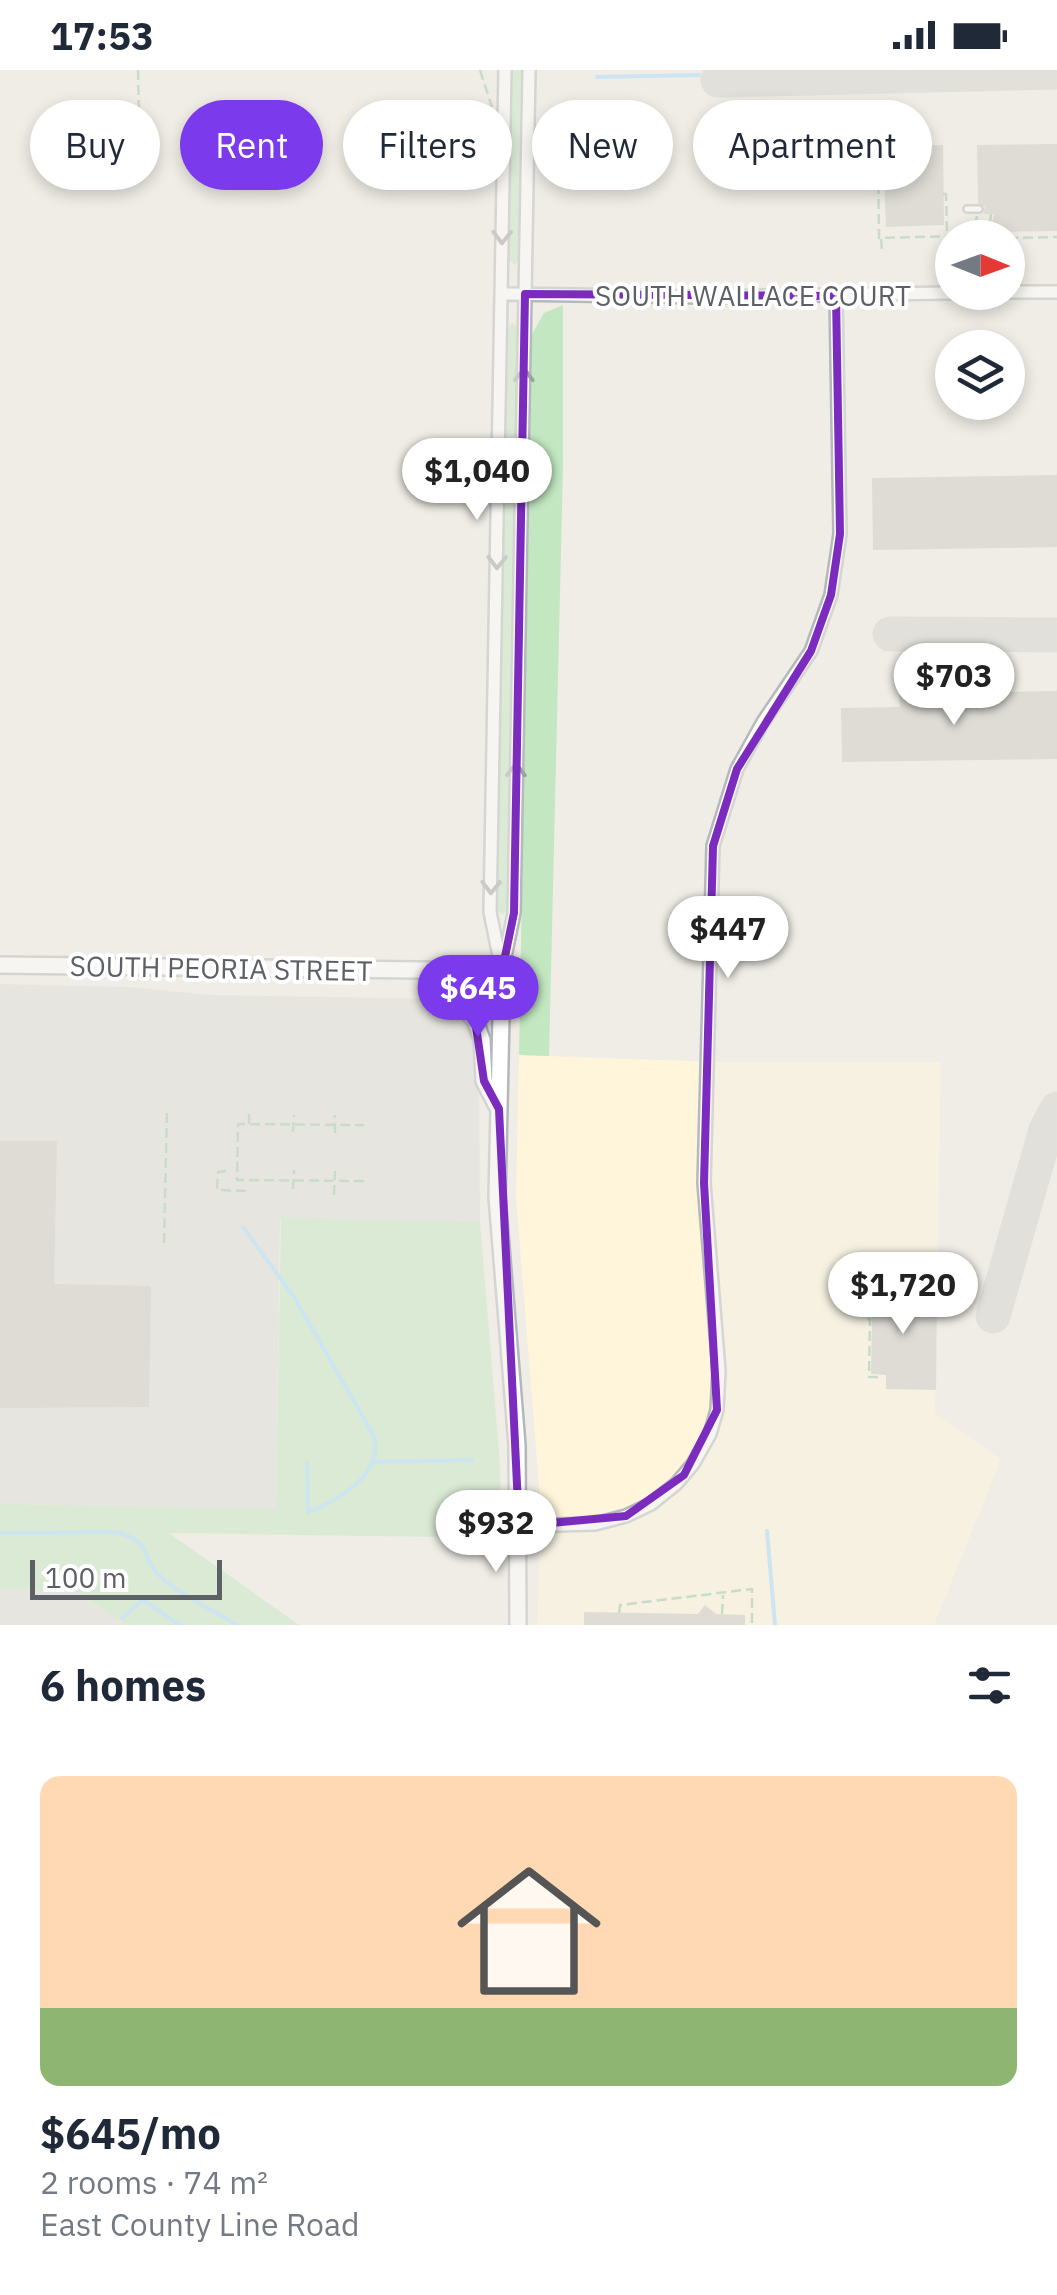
<!DOCTYPE html>
<meta charset="utf-8">
<style>
body{margin:0;font-family:"IBM Plex Sans",sans-serif;background:#f2f2f3;color:#1f2937;height:100vh;display:flex;flex-direction:column;font-size:38px;white-space:nowrap}
*{box-sizing:border-box;margin:0}
p{font-size:32px;color:#747a83}
.icon{flex:none;width:55px;height:55px;fill:none;stroke:currentColor;stroke-width:2;stroke-linecap:round;stroke-linejoin:round}
.map{position:relative;height:1555px;overflow:hidden}
.details{display:flex;flex-direction:column;background:#fff;flex:1}
.details>*{flex:none}
.top-card{position:absolute;left:30px;top:30px;width:998px;height:90px;display:flex;gap:20px}
.needle{width:65px;rotate:91deg}
.controls{position:absolute;left:935px;top:150px;display:grid;gap:20px}
.controls a{display:grid;place-items:center;width:90px;height:90px;border-radius:50%;background:#fff;box-shadow:0 5px 15px #0003;font-size:50px}
.scale{position:absolute;left:30px;bottom:25px;width:192px;box-sizing:border-box;padding-left:10px;border:5px solid #5d6166;border-top:0;font-size:28px;line-height:35px;white-space:nowrap;color:#5d6166;-webkit-text-stroke:8px #fff;paint-order:stroke}
.price{position:absolute;translate:-50% -85px;padding:0 22px;border-radius:35px;background:#fff;color:#222;font-size:32px;line-height:65px;filter:drop-shadow(0 2px 5px #0008)}
.price::after{content:'';position:absolute;left:50%;top:60px;width:30px;height:22px;margin-left:-15px;background:inherit;clip-path:polygon(0 0,100% 0,50% 100%)}
.price.active{background:#7c3aed;color:#fff}
ul{padding:0;list-style:none}
li{display:grid;align-content:center;gap:20px;height:530px;padding:0 40px}
li+li{border-top:2px solid #e0e1e3}
li span{display:grid;place-items:center;height:310px;border-radius:20px;color:#555}
li>.icon{margin-inline-start:auto}
span .icon{width:180px;height:180px;fill:#fffc;stroke-width:1}
li b{font-size:42px}
h2{display:flex;justify-content:space-between;align-items:center;height:120px;padding:0 40px;font-size:42px}
.chip{padding:0 35px;border-radius:45px;background:#fff;box-shadow:0 5px 15px #0003;font-size:35px;line-height:90px}
.chip.active{background:#7c3aed;color:#fff}
.status{display:flex;justify-content:space-between;align-items:center;height:70px;padding:0 50px;background:#fff;direction:ltr}
.status svg{height:28px;fill:currentColor}
.map>svg:first-child{display:block}
.commercial{fill:#fef5db}
.industrial{fill:#dedcd7}
.green{fill:#c2e7c1}
.lines{fill:none;stroke-linecap:round;stroke-linejoin:round}
.stream{stroke:#a5daff;stroke-width:4}
.taxiway{stroke:#d2d1ce;stroke-width:35}
.building{fill:#cac7c2}
.service-casing{stroke:#b5b8bc;stroke-width:10}
.minor-casing{stroke:#b5b8bc;stroke-width:16}
.secondary-casing{stroke:#b4b8bd;stroke-width:20}
.path{stroke:#9ac8a6;stroke-width:2.5;stroke-dasharray:10 5;stroke-linecap:butt}
.service{stroke:#fff;stroke-width:5}
.minor{stroke:#fff;stroke-width:11}
.secondary{stroke:#fff;stroke-width:15}
.oneway{stroke:#9ea0a3}
.marked{fill:none;stroke:#7b2cbf;stroke-width:8;stroke-linejoin:round}
.labels{text-anchor:middle;dominant-baseline:central;stroke-width:8;stroke-linejoin:round;paint-order:stroke}
.street-label{font-size:28px;fill:#5d6166;stroke:#fff}
</style>
<div class="status"><b>17:53</b><svg viewBox="0 0 49 12"><path d="M0 12V9h3v3zM5 12V6h3v6zM10 12V3h3v9zM15 12V0h3v12zM26 1h20v11H26zM47 4h2v5h-2z"/></svg></div>
<div class="map">
<svg width="1057" height="1555" viewBox="0 0 1057 1555">
<rect width="100%" height="100%" fill="#efede5"/>
<path class="commercial" d="M519,985L719,992H941L938,1186L941,1223H937L935,1343L1001,1389L934,1555H537L539,1486L544,1476V1437L540,1428L516,1127Z"/>
<path class="industrial" d="M0,914L128,917L211,925L437,929L465,944L479,976L480,1152L280,1150L276,1438L0,1434Z
M11,1518L75,1521L127,1555H0V1519Z"/>
<path class="green" d="M513,0H521L518,191L515,195L509,190Z
M563,235V395L549,986L519,985L532,264L544,243Z
M512,253L517,257L506,841L502,845L497,840L508,257Z
M281,1147L480,1152L500,1395L501,1468L169,1463L299,1555H127L75,1521L0,1519V1434L276,1438Z"/>
<g class="lines">
<path class="stream" d="M597,7L699,5
M243,1157L294,1227L374,1366C384,1405 338,1430 308,1442L307,1393
M372,1392L472,1390
M767,1461L775,1555
M0,1463L116,1462C156,1473 138,1486 160,1506C179,1525 214,1540 237,1555
M122,1548L143,1530L180,1555"/>
<path class="taxiway" d="M718,10L1057,2
M890,564L1057,565
M993,1246L1046,1060L1057,1039"/>
</g>
<path class="building" d="M1057,74V161L991,162L994,144H983L985,137L978,133L977,75Z
M943,75L944,155L886,157L883,76Z
M1057,405V477L873,480L872,408Z
M1057,621V689L842,692L841,638L900,637L899,624Z
M0,1071H57L54,1214L151,1216L149,1337L0,1338Z
M863,1220L937,1222L936,1320L886,1319V1305L871,1304L872,1244H861Z
M705,1535L716,1544L745,1545V1555H584V1542L698,1544Z"/>
<g class="lines">
<g class="service-casing">
<path id="service" d="M967,139H979"/>
</g>
<g class="minor-casing">
<path id="minor" d="M1008,222H1057
M502,224L706,227L1004,222
M504,892L514,843L529,0
M502,901L490,842L505,0
M519,1456L595,1454L626,1446L651,1434L676,1414L693,1394L710,1364L717,1340L719,1301L704,1113L713,776L737,699L763,652L811,581L831,525L840,464L836,226"/>
</g>
<g class="secondary-casing">
<path id="secondary" d="M0,895L502,901L497,1127L517,1375L518,1555
M428,901L441,926L460,934L475,950L482,970L484,1011L497,1036"/>
</g>
<path class="path" d="M138,0L139,44
M480,0L492,37
M878,84L879,168L959,166
M943,124H946L947,165
M973,168L977,146
M988,168L991,144
M1008,168L1057,167
M881,169L882,180
M249,1054V1040
M293,1062L294,1045
M335,1063V1045
M226,1101L218,1102L217,1120L249,1121
M364,1111L237,1110L238,1054L364,1055
M293,1119L294,1100
M334,1125L335,1101
M164,1173L167,1040
M867,1249H870L869,1307H883
M619,1543L620,1535L752,1519V1555
M722,1544L723,1525"/>
<use href="#service" class="service"/>
<use href="#minor" class="minor"/>
<use href="#secondary" class="secondary"/>
</g>
<defs><path id="oneway-chevron" d="M-2-3.5L2.5 0L-2 3.5" fill="none" stroke-width="1.6" stroke-linecap="round" stroke-linejoin="round" transform="scale(2.5)"/></defs>
<g class="oneway">
<use href="#oneway-chevron" transform="translate(502 167) rotate(91)"/>
<use href="#oneway-chevron" transform="translate(524 305) rotate(-89)"/>
<use href="#oneway-chevron" transform="translate(497 492) rotate(91)"/>
<use href="#oneway-chevron" transform="translate(516 700) rotate(-89)"/>
<use href="#oneway-chevron" transform="translate(491 817) rotate(91)"/>
</g>
<path d="M0 0H1057V1555H0ZM525,224L836,226L840,464L831,525L811,581L737,699L713,776L704,1113L717,1340L684,1405L626,1446L519,1456L499,1039L484,1011L475,950L441,926L428,901H502L514,843Z" fill="#efede5" fill-opacity=".55" fill-rule="evenodd"/>
<path class="marked" d="M525,224L836,226L840,464L831,525L811,581L737,699L713,776L704,1113L717,1340L684,1405L626,1446L519,1456L499,1039L484,1011L475,950L441,926L428,901H502L514,843Z"/>
<g class="labels">
<g class="street-label">
<text x="753" y="225">SOUTH WALLACE COURT</text>
<text transform="translate(221 898) rotate(1)">SOUTH PEORIA STREET</text>
</g>
</g>
</svg>
<div class="controls">
<a><svg class="needle" viewBox="-14 -14 28 28"><path d="M0-13l5 13h-10z" fill="#e53935"/><path d="M0 13l5-13h-10z" fill="#747a83"/></svg></a>
<a><svg class="icon" aria-label="layers" viewBox="0 0 24 24"><path d="M12 4l9 5-9 5-9-5zM3 14l9 5 9-5"/></svg></a>
</div>
<div class="scale">100 m</div>
<b class="price" style="left:477px;top:453px">$1,040</b>
<b class="price" style="left:954px;top:658px">$703</b>
<b class="price" style="left:728px;top:911px">$447</b>
<b class="price active" style="left:478px;top:970px">$645</b>
<b class="price" style="left:903px;top:1267px">$1,720</b>
<b class="price" style="left:496px;top:1505px">$932</b>
<div class="top-card">
<a class="chip">Buy</a>
<a class="chip active">Rent</a>
<a class="chip">Filters</a>
<a class="chip">New</a>
<a class="chip">Apartment</a>
</div>
</div>
<section class="details">
<h2>6 homes<svg class="icon" aria-label="filters" viewBox="0 0 24 24"><path d="M4 7h16M4 17h16"/><circle cx="9" cy="7" r="2"/><circle cx="15" cy="17" r="2"/></svg></h2>
<ul>
<li><span style="background:linear-gradient(#ffd9b3 75%,#8fb573 0)"><svg class="icon" aria-label="home" viewBox="0 0 24 24"><path d="M3 11l9-7 9 7M6 9v11h12V9"/></svg></span><div><b>$645/mo</b><p>2 rooms · 74 m²</p><p>East County Line Road</p></div></li>
</ul>
</section>
